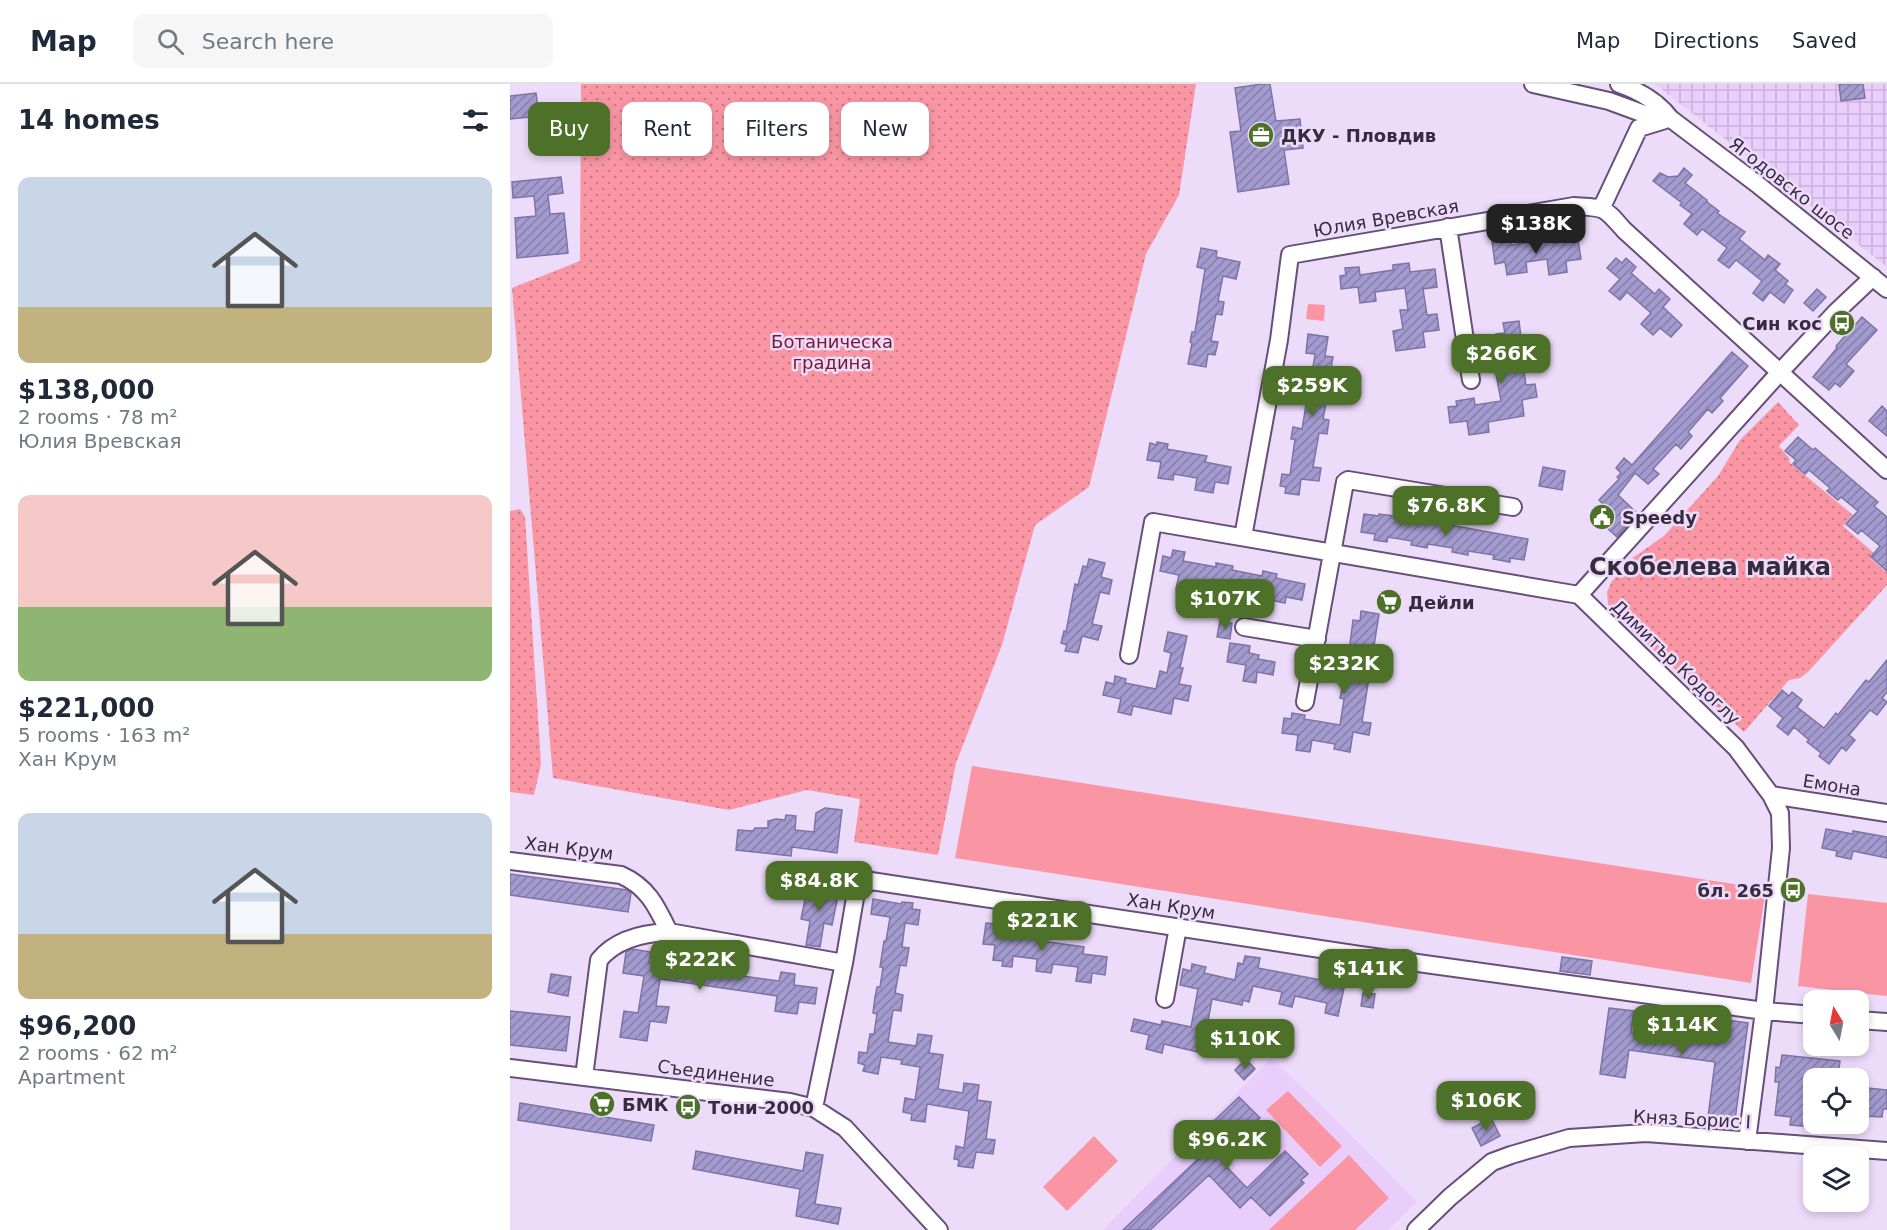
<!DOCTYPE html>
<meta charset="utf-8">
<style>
body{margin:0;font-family:"DejaVu Sans",sans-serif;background:#f6f6f7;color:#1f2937;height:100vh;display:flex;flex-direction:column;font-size:22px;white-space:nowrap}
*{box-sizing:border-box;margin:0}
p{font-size:20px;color:#747a83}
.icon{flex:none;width:33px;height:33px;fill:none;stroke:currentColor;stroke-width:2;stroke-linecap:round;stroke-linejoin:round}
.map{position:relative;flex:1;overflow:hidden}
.side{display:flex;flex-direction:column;background:#fff;width:510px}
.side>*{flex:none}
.guide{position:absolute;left:18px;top:18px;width:570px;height:54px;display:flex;gap:12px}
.needle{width:39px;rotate:350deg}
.tools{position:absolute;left:1293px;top:906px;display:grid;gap:12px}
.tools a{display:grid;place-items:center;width:66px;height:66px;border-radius:12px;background:#fff;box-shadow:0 3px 9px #0003;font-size:30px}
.price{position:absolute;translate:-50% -51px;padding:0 14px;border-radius:12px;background:#4e7129;color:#fff;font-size:20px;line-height:39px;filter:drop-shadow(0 2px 3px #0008)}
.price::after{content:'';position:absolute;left:50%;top:36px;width:18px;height:14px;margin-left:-9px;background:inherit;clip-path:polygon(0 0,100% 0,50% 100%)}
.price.active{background:#222;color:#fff}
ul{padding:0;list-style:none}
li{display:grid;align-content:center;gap:12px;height:318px;padding:0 18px}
li span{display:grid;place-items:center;height:186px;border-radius:12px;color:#555}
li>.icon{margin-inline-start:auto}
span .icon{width:108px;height:108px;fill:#fffc;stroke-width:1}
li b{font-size:26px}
h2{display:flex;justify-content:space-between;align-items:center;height:72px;padding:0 18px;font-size:26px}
.tag{padding:0 21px;border-radius:12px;background:#fff;box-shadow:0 3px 9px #0003;font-size:21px;line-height:54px}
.tag.active{background:#4e7129;color:#fff}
header{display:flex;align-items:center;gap:36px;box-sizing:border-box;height:84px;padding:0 30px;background:#fff;border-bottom:2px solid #e0e1e3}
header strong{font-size:28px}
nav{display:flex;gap:33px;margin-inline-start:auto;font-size:21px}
.search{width:420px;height:54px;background:#f6f6f7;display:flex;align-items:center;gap:15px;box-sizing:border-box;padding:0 21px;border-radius:12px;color:#747a83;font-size:22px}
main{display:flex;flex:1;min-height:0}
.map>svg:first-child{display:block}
.built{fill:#e9cefc}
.industrial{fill:url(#industrial-grid)}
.grass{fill:url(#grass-dots)}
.park{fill:#fa96a4}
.building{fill:url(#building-hatch);stroke:#7c74a5;stroke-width:1.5}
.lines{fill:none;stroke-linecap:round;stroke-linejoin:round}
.minor-casing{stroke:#684e79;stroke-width:20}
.minor{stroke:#fff;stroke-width:16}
.labels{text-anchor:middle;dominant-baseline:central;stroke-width:5;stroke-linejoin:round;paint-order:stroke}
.poi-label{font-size:18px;font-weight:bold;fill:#372c3f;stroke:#eddbfa;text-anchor:start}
.street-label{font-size:18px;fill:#372c3f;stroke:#eddbfa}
.park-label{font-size:18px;fill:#771730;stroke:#eddbfa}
.district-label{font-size:24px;font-weight:bold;fill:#372c3f;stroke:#eddbfa}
</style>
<header>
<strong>Map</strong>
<div class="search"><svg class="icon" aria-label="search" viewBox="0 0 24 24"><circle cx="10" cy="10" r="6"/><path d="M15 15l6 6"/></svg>Search here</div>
<nav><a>Map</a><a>Directions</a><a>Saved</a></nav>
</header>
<main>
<section class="side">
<h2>14 homes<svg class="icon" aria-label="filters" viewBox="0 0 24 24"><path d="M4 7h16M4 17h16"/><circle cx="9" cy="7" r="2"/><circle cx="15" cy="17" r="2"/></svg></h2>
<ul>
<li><span style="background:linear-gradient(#c9d6e8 70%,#c2b280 0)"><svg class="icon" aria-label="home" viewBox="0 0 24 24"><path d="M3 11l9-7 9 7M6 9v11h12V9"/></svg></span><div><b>$138,000</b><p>2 rooms · 78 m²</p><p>Юлия Вревская</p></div></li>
<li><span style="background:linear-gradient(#f6c9c9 60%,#8fb573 0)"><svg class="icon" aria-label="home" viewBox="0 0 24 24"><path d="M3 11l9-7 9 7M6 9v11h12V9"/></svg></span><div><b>$221,000</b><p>5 rooms · 163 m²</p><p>Хан Крум</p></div></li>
<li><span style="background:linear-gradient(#c9d6e8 65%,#c2b280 0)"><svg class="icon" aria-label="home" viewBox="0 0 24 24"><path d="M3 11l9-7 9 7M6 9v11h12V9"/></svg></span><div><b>$96,200</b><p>2 rooms · 62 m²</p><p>Apartment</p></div></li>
</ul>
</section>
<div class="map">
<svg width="1377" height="1146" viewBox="0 0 1377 1146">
<defs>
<pattern id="industrial-grid" width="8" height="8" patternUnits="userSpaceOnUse" patternTransform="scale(1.5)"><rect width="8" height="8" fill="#e9cefc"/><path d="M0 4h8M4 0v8" fill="none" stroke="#c8b1d9"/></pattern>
<pattern id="grass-dots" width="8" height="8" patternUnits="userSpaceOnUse" patternTransform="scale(1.5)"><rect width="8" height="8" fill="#fa96a4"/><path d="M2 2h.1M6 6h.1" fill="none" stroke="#cb7b87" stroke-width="1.8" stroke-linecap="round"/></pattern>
<pattern id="building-hatch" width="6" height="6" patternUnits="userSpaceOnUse" patternTransform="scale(1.5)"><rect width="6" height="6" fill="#a39bcf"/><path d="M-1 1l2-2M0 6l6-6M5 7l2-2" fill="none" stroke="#867fa9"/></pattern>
</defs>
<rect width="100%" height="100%" fill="#eddbfa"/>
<path class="built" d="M761,974L809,1019L907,1118L878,1146H593Z"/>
<path class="industrial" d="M1145,0H1377V183Z"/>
<path class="grass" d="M71,0H686L669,111L636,170L579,403L525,441L492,561L446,679L428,771L344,758L350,715L297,706L219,726L43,694L2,204L70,177Z
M1268,318L1289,341L1269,362L1280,375L1279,378L1343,431L1333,442L1364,469L1360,474L1375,487L1377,485V501L1298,588L1290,594L1279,596L1234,648L1102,528L1098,520L1097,508L1102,497L1124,473L1154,452L1208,392L1230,356Z
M10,425L15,433L31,680L24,711L0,708V427Z"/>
<path class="park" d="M798,220L815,221L814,237L796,235Z
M462,682L1256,805L1241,899L445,774Z
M1298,810L1377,819V912L1288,902Z
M778,1007L832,1062L810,1083L756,1026Z
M584,1052L608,1077L557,1127L533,1103Z
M839,1071L879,1114L845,1146H759Z"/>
<path class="building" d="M752,0H760L766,37L790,35L793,64L774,66L779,100L728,108L720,48L731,47L725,4Z
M1329,0H1353L1355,14L1331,17Z
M26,9L29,32L0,35V12Z
M1174,84L1182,91L1175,99L1197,116V118L1209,127L1207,129L1235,148L1229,155L1255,176L1258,171L1270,180L1265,186L1278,197L1275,200L1283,206L1274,219L1260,208L1253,217L1243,209L1252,197L1226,176L1219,184L1208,176L1217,164L1192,145L1187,151L1174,140L1182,130L1170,121L1172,119L1143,97L1150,89L1158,93L1168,92Z
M51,93L53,109L38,111L40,130L54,129L58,169L7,174L5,134L26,132L24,112L3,114L2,98Z
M1000,154L1001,161L1042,155L1043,159L1068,156L1071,175L1056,177L1057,188L1039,191L1037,175L1016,178L1017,188L997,191L995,178L985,180L982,157Z
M691,164L707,167L706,173L730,178L726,195L713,192L708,217L714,218L712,231L706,230L701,257L708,258L705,271L698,270L696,283L678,280L682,259L680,258L682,248H685L695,185L687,183Z
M1106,174L1112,179L1116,174L1126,183L1121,189L1145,210L1149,205L1160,215L1153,223L1172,241L1161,253L1150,244L1143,251L1131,240L1141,229L1117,208L1110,216L1099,207L1110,195L1097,184Z
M899,179L900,188L925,185L927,203L913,205L917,231L927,230L929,246L913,248L915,263L886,267L883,247L893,245L890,226H898L895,204L865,208L866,217L850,219L848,203L831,205L830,192L836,191L835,184L849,183L850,191L883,186V181Z
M1307,205L1316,213L1303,227L1294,219Z
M1352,233L1367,246L1336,280L1344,287L1330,303L1325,299L1319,306L1303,293L1327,264L1326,262Z
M1009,237L1011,253L1021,251L1023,265L1011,267L1016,301L1025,300L1027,313L1012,316L1014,332L978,338L979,348L959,351L957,337L940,339L938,323L947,322L946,317L964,314L965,321L991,317L982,268L988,267L986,250L995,249L993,239Z
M798,250L818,253L815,272L823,273L820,290L834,292L831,305L819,303L813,335L819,336L817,350L809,349L803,383L811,384L809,397L791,395L789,411L775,409L776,403L770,402L772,390L780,391L785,355H781L783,343L792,345L798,309H794L797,295L801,296L805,270L796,269Z
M1222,268L1238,282L1210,314L1213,317L1202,329L1198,325L1178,348L1182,352L1171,365L1166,360L1143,385L1149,390L1138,400L1125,389L1108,411L1128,430L1107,453L1087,435L1091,431L1088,428L1094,421L1089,416L1109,395L1107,393L1111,389L1106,384L1114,374L1122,381Z
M1372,322L1377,327V352L1359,337Z
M1288,353L1303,366L1305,364L1368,418L1364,422L1377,433V487L1361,473L1370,462L1351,446L1348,450L1336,440L1348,427L1331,413L1328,416L1317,407L1320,404L1299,386L1295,390L1283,380L1286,376L1275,367Z
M647,358L658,360L657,365L697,372L695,378L721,383L718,400L705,398L703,409L685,406L687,394L664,390L663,396L648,394L651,378L637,376L640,359L647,361Z
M1033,383L1055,387L1052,406L1029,402Z
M854,430L869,432V430L884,432V434L912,439V436L1018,455L1014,476L1000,474V478L983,475L984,471L958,467V471L942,468L943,464L918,460L917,464L901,461L902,457L878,453L877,458L864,456L865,450L851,448Z
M663,466L675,468L673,477L706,483V479L723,482L722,486L752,492L753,487L767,490L766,494L795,500L792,516L776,513L775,519L760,516L761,511L732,505L731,512L713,509L715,503L680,496L678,507L666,505L669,491L650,487L653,472L661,474Z
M579,475L595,479L591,493L602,496L599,510L590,508L582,540L592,542L588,556L572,552L568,569L555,567L557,561L551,559L554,547L556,548L565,500L568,501L573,482L577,483Z
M871,508L890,511L887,528L868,524Z
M851,527L869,530L852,638L861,639L859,651L843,648L840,668L824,665L825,660L802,656L800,668L786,666L788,651L772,649L774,634L781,635L782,629L795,631L794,635L830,641L834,615L830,614L837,583L843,536L850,537Z
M710,537L722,539L720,555L707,553Z
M658,548L677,552L670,584H673L669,600L681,602L678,617L664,614L661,630L623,622L621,631L608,628L611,615L593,611L596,598L604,600L605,592L616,595L615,599L646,605L650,587L657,589L661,569L654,567Z
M720,559L740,562L739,569L749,571L748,575L765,578L763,591L747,588L746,599L733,597L736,581L717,578Z
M1377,576V608L1372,614L1377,618L1367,631L1360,626L1339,651L1345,656L1336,667L1332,663L1319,680L1309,672L1311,669L1297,658L1299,656L1284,643L1278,651L1267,642L1273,634L1259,622L1272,606L1279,612L1282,608L1292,616L1287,623L1314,644L1326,629L1328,631L1356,596L1359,598Z
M315,724L332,726L327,769L282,763L281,772L226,766L228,746L243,747L245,744H258V737L266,735L275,736L276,731L286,732L285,746L304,748L306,729Z
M1316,745L1343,750V747L1377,753V774L1343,767L1341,775L1326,772L1327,767L1312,764Z
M0,790L117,806L121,809L118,828L0,811Z
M298,801L329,807L322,841L314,839L310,863L296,861L300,837L291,835Z
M363,815L391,820L392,818L403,819L402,825L410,826L408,841L395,839L392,863L399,864L396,882L390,881L385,909L393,911L391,927L383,926L378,958L406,962L408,950L422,952L419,969L433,971L428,1005L453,1009L454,999L469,1001L467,1016L481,1018L476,1055L485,1056L483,1070L466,1068L463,1084L448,1082L449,1076L444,1075L446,1062L454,1064L459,1027L417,1020L415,1038L401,1036L402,1030L393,1028L395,1014L405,1016L410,983L391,980L392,976L371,973L368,990L353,987L355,981L348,979L349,968L357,969L360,950H364L367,930L363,929L365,913L367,903H370L373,883H370L374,857H376L380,833L361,830Z
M476,839L493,841V846L533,851L532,857L574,863L573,870L597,873L595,891L582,889L581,899L566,897L568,883L543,880L541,889L526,887L527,875L503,872L502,883L492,882L493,877L483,876L485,861L473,860Z
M122,865L141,868L139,879L269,897L271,888L285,890L284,901L307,904L305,920L289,918L287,930L265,927L267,912L150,895L146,922L159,923L156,939L140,937L137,957L110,953L114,927L128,929L134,892L113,889L116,868Z
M735,872L750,874L748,884L811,896L812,892L825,895L823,902L834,904L828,932L815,929L817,919L785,912L782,923L769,920L772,908L743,902L739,918L733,916L732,921L702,915L698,937L710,940L707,954L692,950L688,968L654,960L652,969L636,965L639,951L621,947L624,935L651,941L652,937L681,943L688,905L670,901L673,885L681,887L682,880L696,883L694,889L725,896L728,879L733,880Z
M1052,873L1082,877L1080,891L1050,887Z
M41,890L61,893L58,912L38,908Z
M853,909L865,910L863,924L851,922Z
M1099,924L1124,927L1121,948L1207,960L1210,935L1238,939L1225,1036L1198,1033L1205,978L1119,966L1115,994L1090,990Z
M0,927L60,933L56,967L0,961Z
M1272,971L1330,977L1328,992L1324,991V994H1304V1043L1280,1041L1281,1033L1265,1031L1269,998H1265L1266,983L1270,984Z
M736,975L745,985L734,996L725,986Z
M1348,1003L1377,1006V1025H1373L1372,1033L1353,1032L1354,1024H1348Z
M729,1013L750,1034L715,1067L719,1072L712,1078L737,1104L775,1067L798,1090L791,1096L794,1099L760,1132L741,1113L730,1124L699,1091L640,1146H613L687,1076L683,1071L692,1062L685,1055Z
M10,1019L144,1041L141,1057L8,1036Z
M981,1034L990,1052L971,1062L962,1044Z
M186,1067L293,1087L296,1068L313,1071L305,1120L331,1124L328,1140L286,1132L290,1105L183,1085Z"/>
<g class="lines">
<g class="minor-casing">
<path id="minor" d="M1023,0L1099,17L1137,31L1161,35
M1109,0C1130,7 1148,18 1161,35L1247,100L1377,205
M1092,123L1129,44L1155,36
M938,143L961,296
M733,453L769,256L780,171L1064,122C1096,124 1093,122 1114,146L1377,386
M1069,511L1270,288L1326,228L1363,193
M734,543L807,555
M619,571L643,438L1069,511L1226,664L1261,711L1270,729L1271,764L1254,927L1237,1057
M795,618L835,398L838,396L1003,423
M1261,711L1377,729
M0,777L111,791C138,803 147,823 159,848L334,879L346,808L361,797L850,871L1254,927L1304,931
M655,915L668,843
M1348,936L1377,938
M0,984L280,1018L304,1024L335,1044L429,1146
M74,993L89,876C106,855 133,849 159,848
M304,1024L334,879
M906,1146L940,1113L982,1078L1001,1071L1059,1054L1136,1049L1377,1067"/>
</g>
<use href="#minor" class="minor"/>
</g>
<defs>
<g id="office-disc" transform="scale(1.35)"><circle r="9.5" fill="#4e7129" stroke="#eddbfa"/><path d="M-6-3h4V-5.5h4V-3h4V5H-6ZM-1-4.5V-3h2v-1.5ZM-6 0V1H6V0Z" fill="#fff"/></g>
<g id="bus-disc" transform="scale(1.35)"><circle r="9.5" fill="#4e7129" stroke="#eddbfa"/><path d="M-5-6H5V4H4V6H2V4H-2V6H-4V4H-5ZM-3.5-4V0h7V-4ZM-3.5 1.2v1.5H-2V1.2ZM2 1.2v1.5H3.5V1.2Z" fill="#fff"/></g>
<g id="civic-disc" transform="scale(1.35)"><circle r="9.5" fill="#4e7129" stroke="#eddbfa"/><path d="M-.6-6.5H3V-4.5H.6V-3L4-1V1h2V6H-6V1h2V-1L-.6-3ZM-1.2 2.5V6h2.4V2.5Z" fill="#fff"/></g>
<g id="supermarket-disc" transform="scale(1.35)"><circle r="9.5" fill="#4e7129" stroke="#eddbfa"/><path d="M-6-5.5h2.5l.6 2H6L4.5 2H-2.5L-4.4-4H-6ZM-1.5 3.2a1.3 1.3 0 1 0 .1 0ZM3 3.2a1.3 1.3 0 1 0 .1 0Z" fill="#fff"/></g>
</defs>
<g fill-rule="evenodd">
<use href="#office-disc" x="751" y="51"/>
<use href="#bus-disc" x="1332" y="239"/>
<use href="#civic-disc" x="1092" y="433"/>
<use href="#supermarket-disc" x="879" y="518"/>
<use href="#bus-disc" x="1283" y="806"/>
<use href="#supermarket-disc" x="92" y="1020"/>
<use href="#bus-disc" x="178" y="1023"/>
</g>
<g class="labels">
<g class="poi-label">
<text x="771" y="51">ДКУ - Пловдив</text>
<text x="1312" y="239" text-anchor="end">Син кос</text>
<text x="1112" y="433">Speedy</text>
<text x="898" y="518">Дейли</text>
<text x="1264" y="806" text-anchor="end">бл. 265</text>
<text x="112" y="1020">БМК</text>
<text x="198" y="1023">Тони 2000</text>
</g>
<g class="street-label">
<text transform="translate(1282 104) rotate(38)">Ягодовско шосе</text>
<text transform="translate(876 134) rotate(-10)">Юлия Вревская</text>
<text transform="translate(1166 578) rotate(44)">Димитър Кодоглу</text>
<text transform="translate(1322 701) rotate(9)">Емона</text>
<text transform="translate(59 764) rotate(7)">Хан Крум</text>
<text transform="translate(661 822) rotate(9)">Хан Крум</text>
<text transform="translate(206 989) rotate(7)">Съединение</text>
<text transform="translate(1182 1035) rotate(3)">Княз Борис I</text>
</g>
<g class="park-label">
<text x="322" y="257">Ботаническа<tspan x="322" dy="21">градина</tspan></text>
</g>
<g class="district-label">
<text x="1200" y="483">Скобелева майка</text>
</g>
</g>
</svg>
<div class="tools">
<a><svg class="needle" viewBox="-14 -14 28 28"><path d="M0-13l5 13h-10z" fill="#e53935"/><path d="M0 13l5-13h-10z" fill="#747a83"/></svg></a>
<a><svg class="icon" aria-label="locate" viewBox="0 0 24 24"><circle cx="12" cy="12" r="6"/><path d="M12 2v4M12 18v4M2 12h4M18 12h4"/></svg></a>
<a><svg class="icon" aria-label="layers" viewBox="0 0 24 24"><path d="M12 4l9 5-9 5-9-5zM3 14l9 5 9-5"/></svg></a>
</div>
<b class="price active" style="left:1026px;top:171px">$138K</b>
<b class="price" style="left:991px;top:301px">$266K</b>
<b class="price" style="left:802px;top:333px">$259K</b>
<b class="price" style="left:936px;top:453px">$76.8K</b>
<b class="price" style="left:715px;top:546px">$107K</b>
<b class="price" style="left:834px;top:611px">$232K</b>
<b class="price" style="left:309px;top:828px">$84.8K</b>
<b class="price" style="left:532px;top:868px">$221K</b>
<b class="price" style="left:190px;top:907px">$222K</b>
<b class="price" style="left:858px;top:916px">$141K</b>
<b class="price" style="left:1172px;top:972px">$114K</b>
<b class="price" style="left:735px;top:986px">$110K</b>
<b class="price" style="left:976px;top:1048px">$106K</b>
<b class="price" style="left:717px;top:1087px">$96.2K</b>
<div class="guide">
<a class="tag active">Buy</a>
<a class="tag">Rent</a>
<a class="tag">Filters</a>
<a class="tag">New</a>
</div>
</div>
</main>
